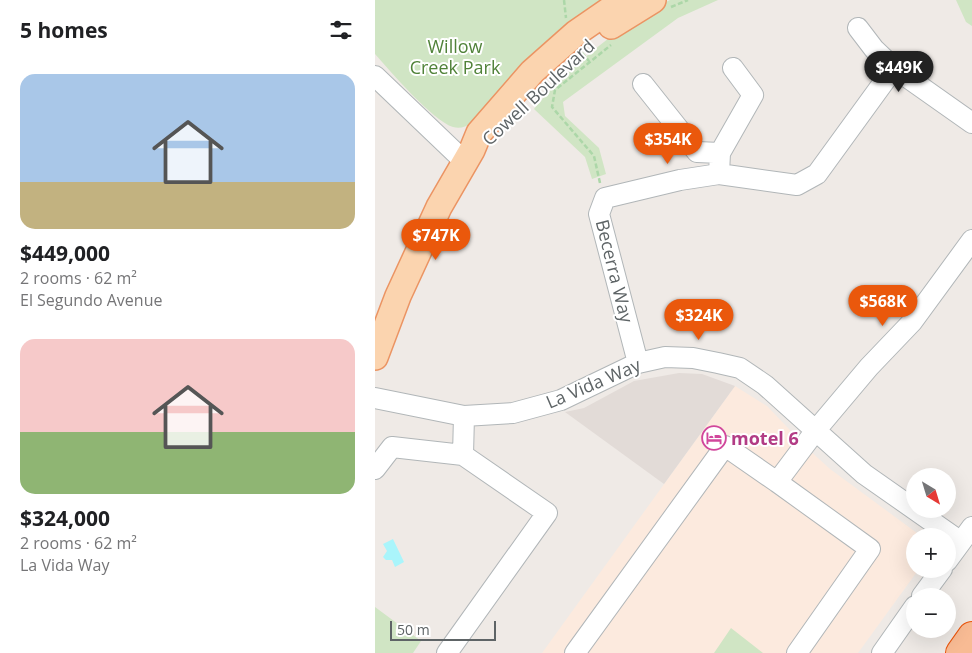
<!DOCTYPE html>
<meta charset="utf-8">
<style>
body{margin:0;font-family:"Open Sans",sans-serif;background:#f6f6f6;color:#202124;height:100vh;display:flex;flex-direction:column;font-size:19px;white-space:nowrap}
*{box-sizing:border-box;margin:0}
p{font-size:16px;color:#757577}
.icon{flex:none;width:28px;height:28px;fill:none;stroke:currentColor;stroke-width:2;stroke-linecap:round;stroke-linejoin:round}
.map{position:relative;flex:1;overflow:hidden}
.side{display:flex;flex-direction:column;background:#fff;width:375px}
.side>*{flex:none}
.needle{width:32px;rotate:142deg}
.buttons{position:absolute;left:531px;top:468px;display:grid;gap:10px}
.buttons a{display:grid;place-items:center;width:50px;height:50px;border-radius:50%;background:#fff;box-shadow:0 5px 20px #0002;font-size:25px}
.scale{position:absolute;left:15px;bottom:12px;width:106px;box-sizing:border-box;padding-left:5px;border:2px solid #5e6466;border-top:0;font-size:14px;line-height:18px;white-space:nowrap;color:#5e6466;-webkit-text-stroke:4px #fff;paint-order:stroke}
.price{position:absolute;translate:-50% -42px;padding:0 11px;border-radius:18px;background:#ea580c;color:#fff;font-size:16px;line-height:32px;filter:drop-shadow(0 1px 2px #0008)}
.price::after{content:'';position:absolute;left:50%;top:30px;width:15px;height:11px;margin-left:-8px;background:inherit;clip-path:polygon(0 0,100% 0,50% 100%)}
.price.on{background:#222;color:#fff}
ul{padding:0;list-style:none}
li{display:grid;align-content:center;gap:10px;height:265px;padding:0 20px}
li span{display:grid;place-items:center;height:155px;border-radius:15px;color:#555}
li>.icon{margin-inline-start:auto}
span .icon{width:90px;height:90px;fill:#fffc;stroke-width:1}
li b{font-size:21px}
h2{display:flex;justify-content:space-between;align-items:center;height:60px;padding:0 20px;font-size:21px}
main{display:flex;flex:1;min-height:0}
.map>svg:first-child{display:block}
.commercial{fill:#fceade}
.education{fill:#e2dbd7}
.green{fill:#d0e5c4}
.water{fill:#aaf5fb}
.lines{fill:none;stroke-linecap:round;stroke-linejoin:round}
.minor-casing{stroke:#b1b6b8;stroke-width:22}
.major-casing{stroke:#eb9463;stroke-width:28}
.highway-casing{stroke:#eb540a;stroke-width:30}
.path{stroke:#acd7a8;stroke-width:2.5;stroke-dasharray:5 2.5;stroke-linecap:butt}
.minor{stroke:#fff;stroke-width:20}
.major{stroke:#fbd4af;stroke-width:25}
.highway{stroke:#f8bb94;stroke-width:28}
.labels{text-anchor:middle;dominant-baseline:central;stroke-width:4;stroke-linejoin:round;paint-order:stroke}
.park-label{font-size:18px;fill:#508239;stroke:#fff}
.street-label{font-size:18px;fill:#5e6466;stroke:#fff}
.hotel-label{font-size:18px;font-weight:bold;fill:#b23c85;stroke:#fff;text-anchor:start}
</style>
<main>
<section class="side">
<h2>5 homes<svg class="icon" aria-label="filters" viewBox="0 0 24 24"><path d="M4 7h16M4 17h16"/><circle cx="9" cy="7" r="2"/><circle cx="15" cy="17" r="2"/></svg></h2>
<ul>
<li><span style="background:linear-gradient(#a9c7e8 70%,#c2b280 0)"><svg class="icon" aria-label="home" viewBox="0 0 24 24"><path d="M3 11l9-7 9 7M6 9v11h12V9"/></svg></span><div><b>$449,000</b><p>2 rooms · 62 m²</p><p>El Segundo Avenue</p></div></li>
<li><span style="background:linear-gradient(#f6c9c9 60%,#8fb573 0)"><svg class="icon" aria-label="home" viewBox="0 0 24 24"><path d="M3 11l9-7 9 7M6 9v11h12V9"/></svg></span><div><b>$324,000</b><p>2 rooms · 62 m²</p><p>La Vida Way</p></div></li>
</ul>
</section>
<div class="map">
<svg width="597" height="653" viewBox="0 0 597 653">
<rect width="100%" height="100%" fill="#efeae6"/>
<path class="commercial" d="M360,386L392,406L433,449L455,469L546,536H540V569H544L483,653H167Z"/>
<path class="education" d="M304,373L327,374L360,386L289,484L190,412L209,408L259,381Z"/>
<path class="green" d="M0,0H231L97,123C90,127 85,129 78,127C58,121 15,71 0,54Z
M295,0H343L303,18L188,102L190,116L224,148L231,174L217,179L210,157L159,109C191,69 249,22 295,0Z
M581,0H597V26L591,22Z
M0,607L46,641L38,653H0Z
M356,628L388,653H339Z"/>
<path class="water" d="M18,539L29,562L20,567L17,560H11L8,557L12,551L8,544Z"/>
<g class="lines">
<g class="minor-casing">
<path id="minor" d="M483,28L499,49L519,68L597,123
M0,76L89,161
M268,84L322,152L345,153
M344,174L345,153L378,95L358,68
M263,363L224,214L230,198L305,180L344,174L422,185L442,174L519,68
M0,398L89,416L138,413L186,400L263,363L290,357L318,358L343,363L365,368L390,385L489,474L586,542
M88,455L89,416
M0,469L17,447L88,455L172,513L72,653
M402,482L495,549L422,653
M572,561L597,527
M547,596L567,569
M200,653L350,446L402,482L441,430L494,367L537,322L597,240
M507,653L540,606"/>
</g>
<g class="major-casing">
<path id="major" d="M236,26L278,0
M0,357L23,296L64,207L97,150L104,133L157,72L201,33L249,0"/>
</g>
<g class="highway-casing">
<path id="highway" d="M585,653L597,636"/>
</g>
<path class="path" d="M189,0L191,18
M296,7L313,0
M207,53L214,61
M225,183L219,156L177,107L180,90L236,45"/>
<use href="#minor" class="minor"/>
<use href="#major" class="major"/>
<use href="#highway" class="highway"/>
</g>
<defs>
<g id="hotel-ring" transform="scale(1.25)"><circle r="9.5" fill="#fff" stroke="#d1479c" stroke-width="1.5"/><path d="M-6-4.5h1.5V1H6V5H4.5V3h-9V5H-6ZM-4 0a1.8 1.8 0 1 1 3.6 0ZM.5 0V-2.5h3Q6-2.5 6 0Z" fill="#d1479c"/></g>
</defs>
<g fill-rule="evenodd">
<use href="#hotel-ring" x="339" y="438"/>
</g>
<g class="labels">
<g class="park-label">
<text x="80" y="46">Willow<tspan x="80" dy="21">Creek Park</tspan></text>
</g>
<g class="street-label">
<text transform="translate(163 92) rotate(-43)">Cowell Boulevard</text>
<text transform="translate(240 271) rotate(76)">Becerra Way</text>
<text transform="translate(218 383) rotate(-23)">La Vida Way</text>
</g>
<g class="hotel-label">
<text x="356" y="438">motel 6</text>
</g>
</g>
</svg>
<div class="buttons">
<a><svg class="needle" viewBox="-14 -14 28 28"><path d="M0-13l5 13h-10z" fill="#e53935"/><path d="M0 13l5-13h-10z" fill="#757577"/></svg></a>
<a>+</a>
<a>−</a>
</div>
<div class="scale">50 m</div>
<b class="price on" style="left:524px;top:93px">$449K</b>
<b class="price" style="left:293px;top:165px">$354K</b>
<b class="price" style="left:61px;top:261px">$747K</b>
<b class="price" style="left:508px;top:327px">$568K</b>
<b class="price" style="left:324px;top:341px">$324K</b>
</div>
</main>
